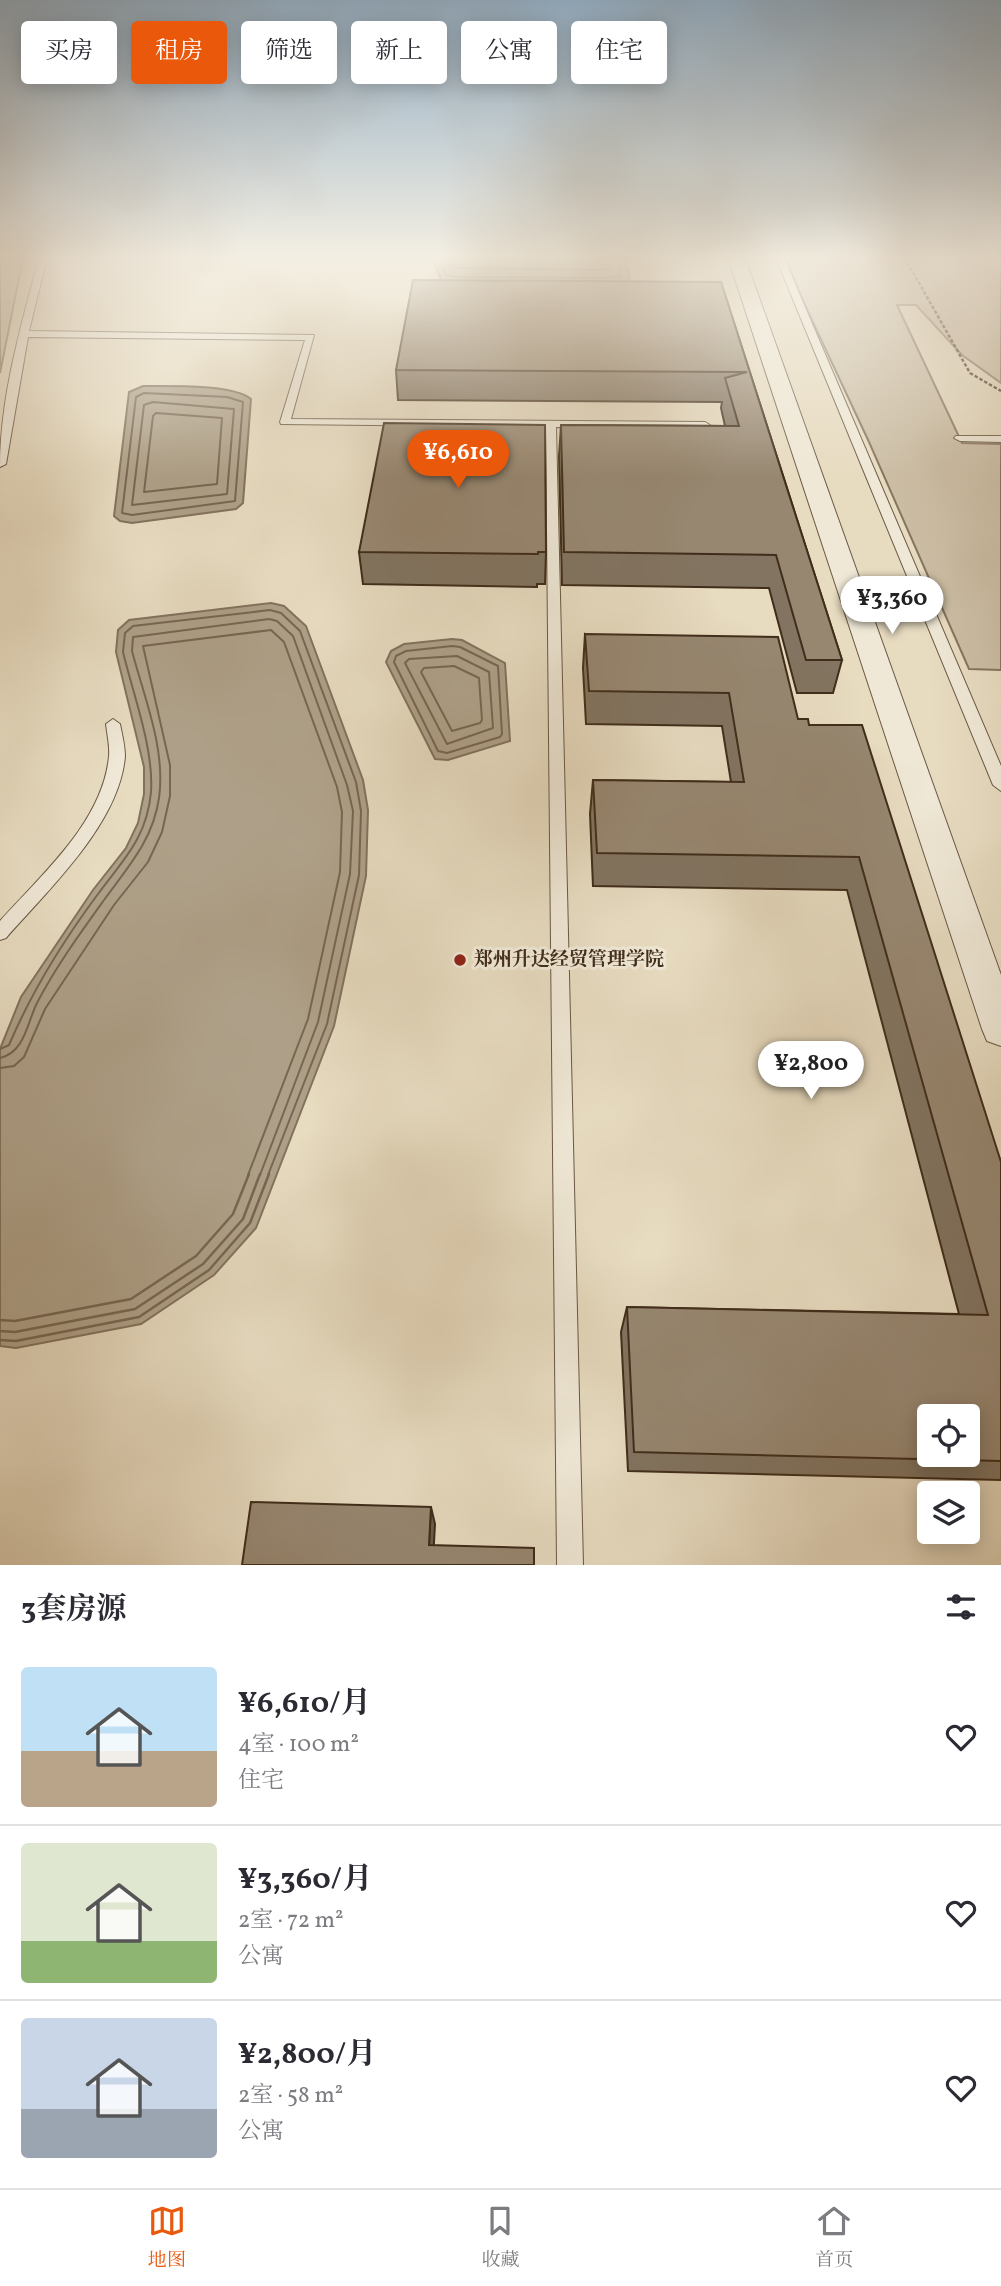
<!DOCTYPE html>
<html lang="zh">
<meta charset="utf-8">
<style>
body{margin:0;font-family:Vollkorn,"Noto Serif SC",serif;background:#f7f7f7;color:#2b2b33;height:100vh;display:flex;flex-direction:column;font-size:26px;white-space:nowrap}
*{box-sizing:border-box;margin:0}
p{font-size:23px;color:#7c7c81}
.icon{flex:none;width:38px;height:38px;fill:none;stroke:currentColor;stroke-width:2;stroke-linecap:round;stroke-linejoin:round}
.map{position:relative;height:1565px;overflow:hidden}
.side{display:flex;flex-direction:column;background:#fff;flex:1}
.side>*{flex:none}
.hud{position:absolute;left:21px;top:21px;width:959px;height:63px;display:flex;gap:14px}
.controls{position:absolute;left:917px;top:1404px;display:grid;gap:14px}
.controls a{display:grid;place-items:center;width:63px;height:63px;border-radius:7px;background:#fff;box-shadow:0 4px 18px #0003;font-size:35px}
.price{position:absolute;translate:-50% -60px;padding:0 16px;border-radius:24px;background:#fff;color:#222;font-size:23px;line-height:46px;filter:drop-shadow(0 2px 4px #0008)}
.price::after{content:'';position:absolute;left:50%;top:42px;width:21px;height:16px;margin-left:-10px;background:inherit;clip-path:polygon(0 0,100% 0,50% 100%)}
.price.active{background:#ea580c;color:#fff}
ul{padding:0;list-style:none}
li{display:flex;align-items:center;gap:21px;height:175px;padding:0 21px}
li+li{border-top:2px solid #e1e1e2}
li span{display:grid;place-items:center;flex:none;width:196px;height:140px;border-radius:7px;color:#555}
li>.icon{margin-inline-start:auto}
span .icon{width:84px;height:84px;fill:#fffc;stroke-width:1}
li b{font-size:30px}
h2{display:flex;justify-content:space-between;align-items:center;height:84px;padding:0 21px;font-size:30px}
.chip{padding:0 24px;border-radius:7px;background:#fff;box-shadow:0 4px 18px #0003;font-size:24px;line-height:63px}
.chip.active{background:#ea580c;color:#fff}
.tabs{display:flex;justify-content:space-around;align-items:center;height:98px;border-top:2px solid #e1e1e2;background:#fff;font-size:19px;color:#7c7c81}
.tabs a{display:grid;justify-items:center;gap:4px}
.tabs .active{color:#ea580c}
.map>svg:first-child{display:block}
.green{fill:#cbbda4;stroke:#867560;stroke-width:2}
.water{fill:#aea088;stroke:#82725c;stroke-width:2}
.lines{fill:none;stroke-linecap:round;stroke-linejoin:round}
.shore-far1{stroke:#776652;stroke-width:2}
.shore{stroke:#776652;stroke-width:2.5}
.lane-casing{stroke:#6a5844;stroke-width:2}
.street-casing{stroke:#6a5844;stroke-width:2}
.path{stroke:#402d1b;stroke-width:2.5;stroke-dasharray:3.5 2;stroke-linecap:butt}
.lane{fill:#efe8d6;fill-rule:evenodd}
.street{fill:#efe8d6;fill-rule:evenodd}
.wall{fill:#827461;stroke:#402d1b;stroke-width:2}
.shaded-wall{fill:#6a5e4f;stroke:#402d1b;stroke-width:2}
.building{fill:#978771;stroke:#402d1b;stroke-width:2;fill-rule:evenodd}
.poi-dot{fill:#8f2418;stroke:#efe8d6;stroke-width:2.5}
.labels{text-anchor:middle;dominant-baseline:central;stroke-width:6;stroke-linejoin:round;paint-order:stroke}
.poi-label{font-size:19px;font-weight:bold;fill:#402d1b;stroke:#efe8d6;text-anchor:start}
</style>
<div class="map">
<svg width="1001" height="1565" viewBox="0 0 1001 1565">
<rect width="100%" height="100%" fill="#e7dbc0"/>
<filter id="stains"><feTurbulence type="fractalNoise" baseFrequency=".00286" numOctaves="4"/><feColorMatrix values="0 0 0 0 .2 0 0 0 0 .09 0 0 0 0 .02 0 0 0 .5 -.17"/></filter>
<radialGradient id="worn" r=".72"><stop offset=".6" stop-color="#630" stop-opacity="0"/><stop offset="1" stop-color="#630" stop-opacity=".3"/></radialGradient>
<path class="green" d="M0,258H23L0,373Z
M786,258H1001V383L962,355L916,305H897L962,443L1001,444V670L969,669L869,442L804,303Z"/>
<path class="water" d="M431,258H625L630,280L624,284L445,282L441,279Z
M143,386C168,386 233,384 251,399L243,503L236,509L132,523L120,521L114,516L129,392Z
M271,603L284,606L306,626L363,780L368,810L366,876L334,1026L256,1228L214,1275L141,1324L16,1348L0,1346V1049L21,997L93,890L126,848L138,823L144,794V767L116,652L118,630L129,620Z
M452,639L462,640L505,663L510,741L448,760L435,759L386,662L391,651L404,644Z"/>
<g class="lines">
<path class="shore-far1" d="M439,258L446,275L456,277L603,278L620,277L618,258
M448,258L452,267L457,268L603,270L610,268L609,258
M512,258H598
M144,393L227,397L243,402L235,501L132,515L122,513L136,397Z
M153,402L234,409L227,494L132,505L144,405Z
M156,413L222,418L217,484L144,492L153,416Z
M452,646L460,647L498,666L502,734L500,737L447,753L438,751L394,662L396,656L406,651Z
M457,656L489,672L493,728L447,744L405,663L409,659Z
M454,666L479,678L482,720L480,723L452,731L421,672L424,668Z
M0,1049L9,1045C32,991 63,941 98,894C123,860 147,838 151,792C154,749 133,694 123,652L125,633L133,626L270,610L281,613L300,631L356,782L361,811L359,875L327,1024L268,1175
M0,1058C25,1052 27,1023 37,1003C55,968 81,932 104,900C128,867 153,840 159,798C166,749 144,697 132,651L133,637L269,619L277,621L293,636L347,785L353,811L350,874L318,1022L260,1175
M0,1068L14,1066L24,1057L45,1009L114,905L148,862L162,832L170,796V765L143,646L271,630L284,642L337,787L342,812L340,872L308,1019L248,1175"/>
<path class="shore" d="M0,1320L15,1321L131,1299L196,1256L233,1214L249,1174
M0,1331L15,1332L135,1309L203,1264L243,1219L260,1174
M0,1340L16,1341L139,1317L209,1270L250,1223L269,1174"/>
<g class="lane-casing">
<path id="lane" d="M39,258H47L29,331L314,335L291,419L705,422L710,425L705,428L556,427L583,1565H557L546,427L281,424L280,422L305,340L28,337L6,464L0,467C0,397 21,326 39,258Z
M776,258H784L1001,766V791L993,785Z
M956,436H1001V442L960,441L954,438Z
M113,719L120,724C122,734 125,746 125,756C120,823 48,890 6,938L0,940V921C41,875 103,822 109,756C110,746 107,734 106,724Z"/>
</g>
<g class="street-casing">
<path id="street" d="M728,258H745L1001,975V1046L987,1041L982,1029Z"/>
</g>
<path class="path" d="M905,258L970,373L1001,391"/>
<use href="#lane" class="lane"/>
<use href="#street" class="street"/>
</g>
<path class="wall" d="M721,282L842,660L833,693H797L769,588L562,585L559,456L561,425L725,426L721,408L722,402L398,400L396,370Z
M359,552H546L545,584H537V587L363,584Z
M585,634L798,719L809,725L1001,1162V1480L628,1471L621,1332L627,1307L959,1314L847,890L593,886L590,814L593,780L731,782L722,726L586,724L583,668Z"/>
<path class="shaded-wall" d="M431,1507L435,1524L433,1561L429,1545Z"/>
<path class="building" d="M413,280L721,282L842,660H806L776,555L564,552L561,425L739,426L725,378L747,372L396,370Z
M384,423L545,425L546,552H538V554L359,552Z
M585,634L778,637L798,719H808L809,725H862L1001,1162V1461L634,1452L627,1307L988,1315L859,857L597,853L593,780L744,782L729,693L589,691ZM929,1416H968V1454H929Z
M251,1502L431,1507L429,1545L534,1548V1565H242Z"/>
<linearGradient id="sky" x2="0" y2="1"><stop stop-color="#91acc2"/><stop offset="0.54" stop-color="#f4efe3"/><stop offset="1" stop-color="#f4efe3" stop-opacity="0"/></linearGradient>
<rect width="1001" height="477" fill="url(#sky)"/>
<circle class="poi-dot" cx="460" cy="960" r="7"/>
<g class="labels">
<g class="poi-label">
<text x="474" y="960">郑州升达经贸管理学院</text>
</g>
</g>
<rect width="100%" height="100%" filter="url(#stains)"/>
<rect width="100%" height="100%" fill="url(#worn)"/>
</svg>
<div class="controls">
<a><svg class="icon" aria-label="locate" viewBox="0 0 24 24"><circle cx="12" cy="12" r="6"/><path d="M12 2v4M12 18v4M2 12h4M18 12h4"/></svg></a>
<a><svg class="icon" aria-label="layers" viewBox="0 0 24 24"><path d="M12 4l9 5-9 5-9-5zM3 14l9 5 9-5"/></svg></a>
</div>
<b class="price active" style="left:458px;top:490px">¥6,610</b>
<b class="price" style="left:892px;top:636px">¥3,360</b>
<b class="price" style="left:811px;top:1101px">¥2,800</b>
<div class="hud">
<a class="chip">买房</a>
<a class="chip active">租房</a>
<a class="chip">筛选</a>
<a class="chip">新上</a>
<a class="chip">公寓</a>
<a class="chip">住宅</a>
</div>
</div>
<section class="side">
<h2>3套房源<svg class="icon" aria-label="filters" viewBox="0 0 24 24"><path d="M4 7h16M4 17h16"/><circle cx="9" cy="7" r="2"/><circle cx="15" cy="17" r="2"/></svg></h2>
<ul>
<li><span style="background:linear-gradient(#bfe0f5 60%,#b9a48a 0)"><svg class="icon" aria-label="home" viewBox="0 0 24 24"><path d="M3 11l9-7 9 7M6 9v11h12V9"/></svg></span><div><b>¥6,610/月</b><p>4室 · 100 m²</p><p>住宅</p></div><svg class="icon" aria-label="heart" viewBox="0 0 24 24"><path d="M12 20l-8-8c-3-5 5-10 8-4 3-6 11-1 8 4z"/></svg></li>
<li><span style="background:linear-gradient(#dfe7d0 70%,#8fb573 0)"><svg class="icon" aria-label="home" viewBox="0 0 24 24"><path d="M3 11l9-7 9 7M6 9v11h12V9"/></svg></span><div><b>¥3,360/月</b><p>2室 · 72 m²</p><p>公寓</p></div><svg class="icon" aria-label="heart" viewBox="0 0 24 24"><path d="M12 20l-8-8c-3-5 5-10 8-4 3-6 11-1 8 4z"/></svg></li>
<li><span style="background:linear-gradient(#c9d6e8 65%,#9aa5b1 0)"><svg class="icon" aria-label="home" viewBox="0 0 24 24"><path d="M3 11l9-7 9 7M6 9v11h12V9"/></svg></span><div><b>¥2,800/月</b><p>2室 · 58 m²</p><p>公寓</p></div><svg class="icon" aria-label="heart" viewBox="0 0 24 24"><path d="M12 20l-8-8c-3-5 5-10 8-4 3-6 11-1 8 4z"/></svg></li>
</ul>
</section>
<nav class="tabs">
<a class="active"><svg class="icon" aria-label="map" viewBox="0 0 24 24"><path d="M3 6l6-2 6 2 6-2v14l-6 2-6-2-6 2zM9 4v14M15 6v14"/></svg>地图</a>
<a><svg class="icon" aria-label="saved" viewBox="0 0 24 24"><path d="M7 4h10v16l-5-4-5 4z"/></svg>收藏</a>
<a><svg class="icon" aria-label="home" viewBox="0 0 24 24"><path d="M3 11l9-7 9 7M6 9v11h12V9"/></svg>首页</a>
</nav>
